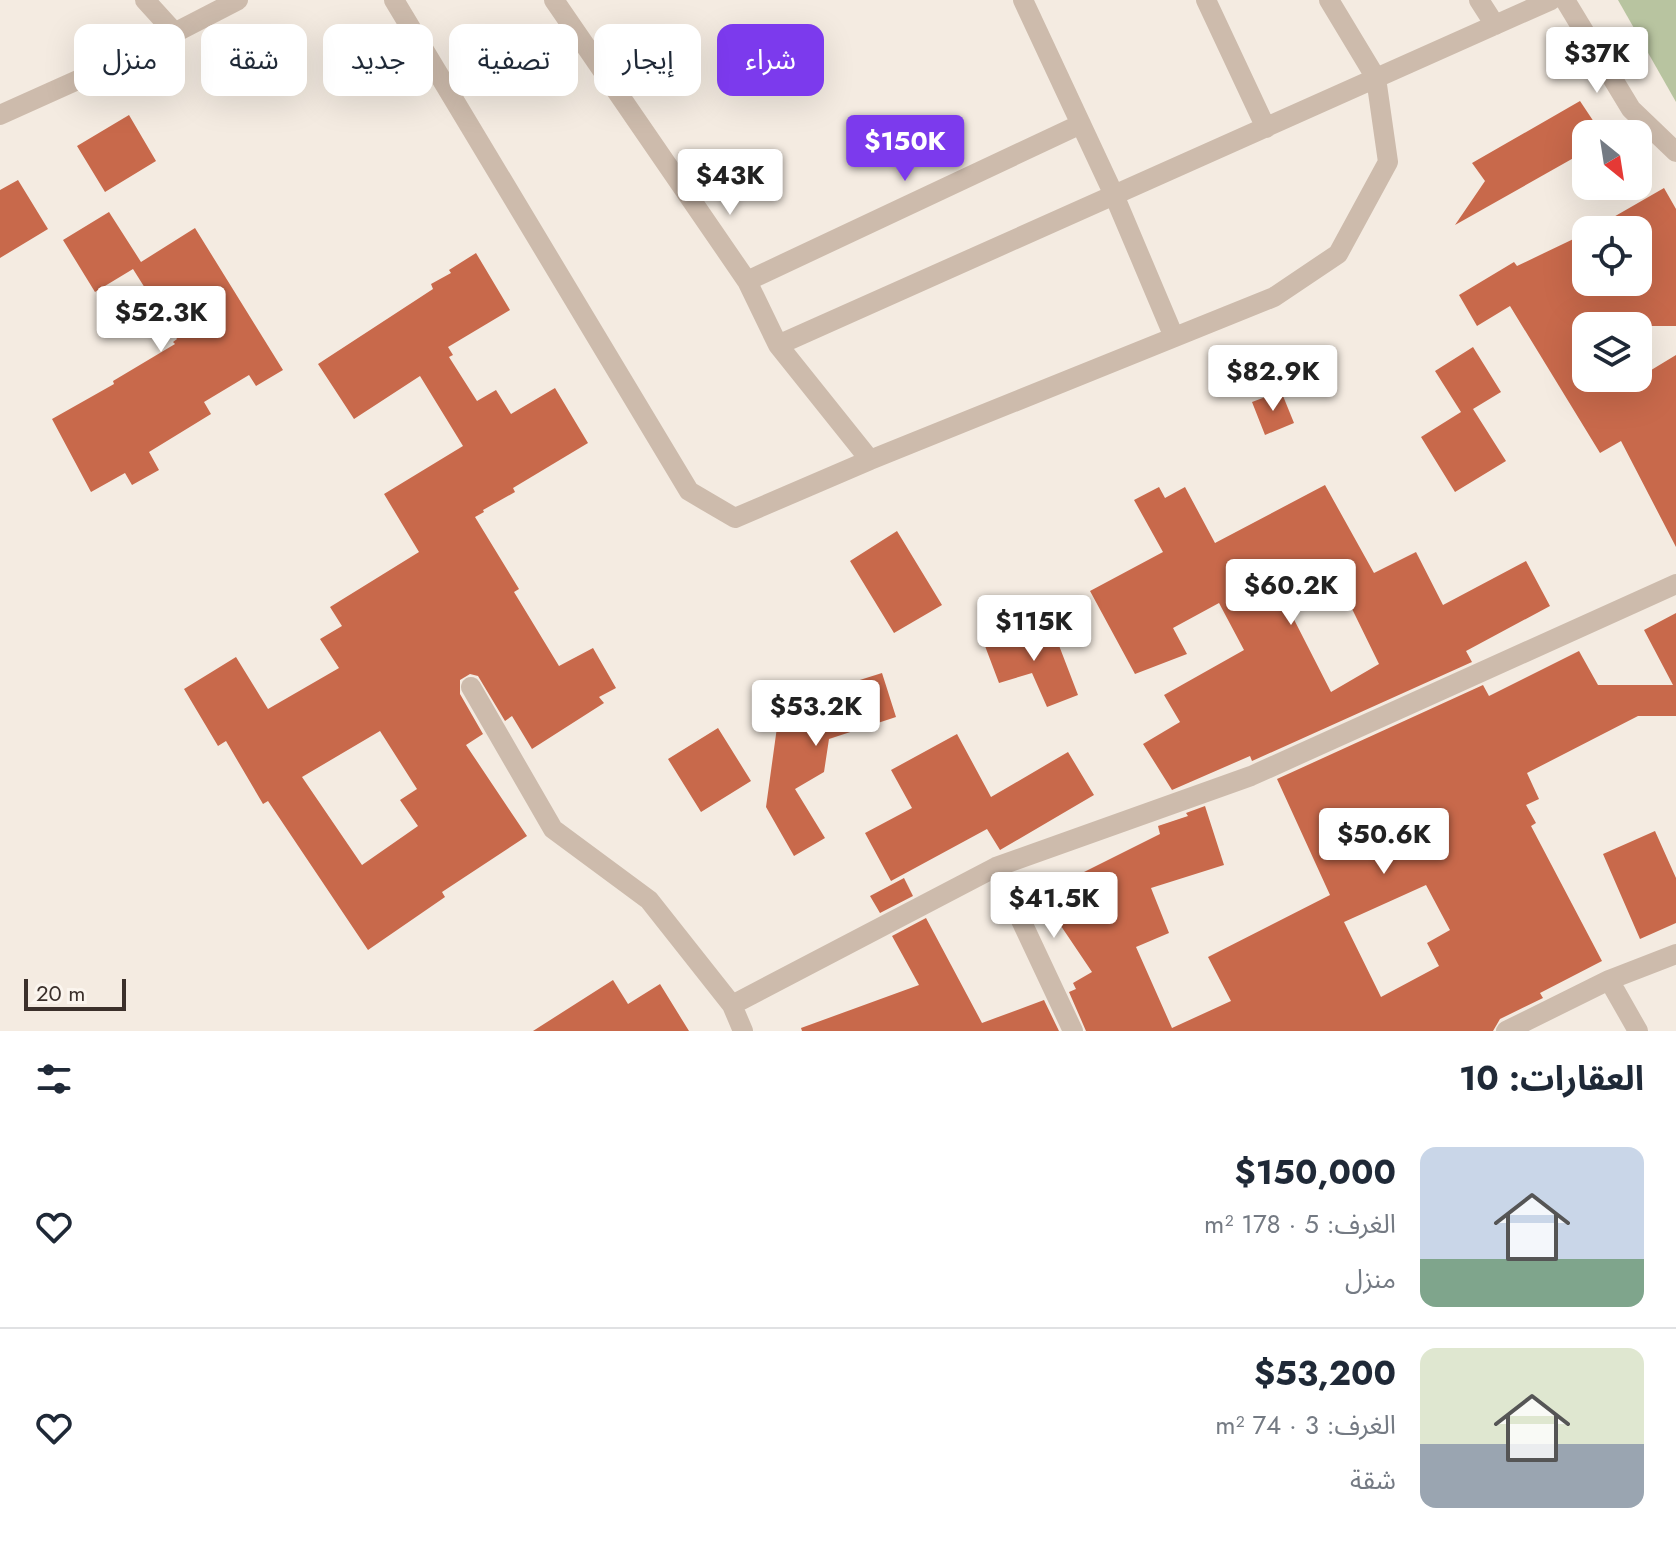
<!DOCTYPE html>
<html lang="ar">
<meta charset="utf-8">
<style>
body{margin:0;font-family:Jost,"Noto Sans Arabic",sans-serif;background:#f2f2f3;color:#1f2937;direction:rtl;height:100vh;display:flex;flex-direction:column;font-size:30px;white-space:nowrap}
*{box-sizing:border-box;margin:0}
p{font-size:26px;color:#747a83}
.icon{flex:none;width:44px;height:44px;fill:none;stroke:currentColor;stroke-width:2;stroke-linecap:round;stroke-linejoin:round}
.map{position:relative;height:1031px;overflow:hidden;direction:ltr}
.sheet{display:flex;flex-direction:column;background:#fff;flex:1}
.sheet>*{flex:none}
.banner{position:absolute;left:24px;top:24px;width:800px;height:72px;direction:rtl;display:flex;gap:16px}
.needle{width:52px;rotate:150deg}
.tools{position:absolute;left:1572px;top:120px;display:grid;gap:16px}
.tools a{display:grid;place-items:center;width:80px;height:80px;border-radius:16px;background:#fff;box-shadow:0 8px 32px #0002;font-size:40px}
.scale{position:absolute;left:24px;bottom:20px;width:102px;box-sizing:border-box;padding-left:8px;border:4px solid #3b302b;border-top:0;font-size:22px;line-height:28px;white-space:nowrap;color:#3b302b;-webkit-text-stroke:6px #fbf5ee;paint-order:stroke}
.price{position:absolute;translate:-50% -68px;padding:0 18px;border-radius:8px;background:#fff;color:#222;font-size:26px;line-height:52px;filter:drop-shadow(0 2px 4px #0008)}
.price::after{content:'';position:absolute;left:50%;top:48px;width:24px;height:18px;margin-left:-12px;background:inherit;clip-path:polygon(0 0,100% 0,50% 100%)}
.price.selected{background:#7c3aed;color:#fff}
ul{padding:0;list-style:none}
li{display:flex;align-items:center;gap:24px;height:200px;padding:0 32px}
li+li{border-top:2px solid #e0e1e3}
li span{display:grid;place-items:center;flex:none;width:224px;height:160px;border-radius:16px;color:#555}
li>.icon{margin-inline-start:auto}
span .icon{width:96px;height:96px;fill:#fffc;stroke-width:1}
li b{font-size:34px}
h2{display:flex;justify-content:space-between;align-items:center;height:96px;padding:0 32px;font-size:34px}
.tag{padding:0 28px;border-radius:16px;background:#fff;box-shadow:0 8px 32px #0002;font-size:28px;line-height:72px}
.tag.selected{background:#7c3aed;color:#fff}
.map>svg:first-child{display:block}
.green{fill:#b8c4a0}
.building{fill:#c8694b;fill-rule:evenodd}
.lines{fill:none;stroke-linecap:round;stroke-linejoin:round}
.minor{stroke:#cdbbac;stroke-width:20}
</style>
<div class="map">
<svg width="1676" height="1031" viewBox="0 0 1676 1031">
<rect width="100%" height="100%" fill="#f4ebe1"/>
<path class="green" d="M1618,0H1676V102Z"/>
<path class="building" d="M1580,101L1602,134H1586V151L1455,225L1485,181L1472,163Z
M129,115L156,161L105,192L77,146Z
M18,180L48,229L0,258V190Z
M1664,188L1676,209V326H1586V378H1638L1676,355V547L1621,441L1600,453L1510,306L1477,326L1459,295L1514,262L1517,266L1586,233V282H1638V230H1591Z
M109,212L141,262L195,228L283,370L256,386L249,375L204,402L211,414L149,452L159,470L132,485L125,473L91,492L52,419L114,384L113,381L175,344L173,342L177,339L133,269L95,292L63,240Z
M476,253L510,310L448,347L453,355L449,357L477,401L496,390L511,414L555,388L588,443L513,488L515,492L483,510L484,512L475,517L519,589L514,592L559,666L593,648L616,688L599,697L604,703L532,749L512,716L505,721L478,676L470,674L460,680V694L483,734L466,745L527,836L442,892L445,897L368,950L268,801L263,804L226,741L218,746L184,689L236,657L268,709L339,668L320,639L342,626L330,607L419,552L384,494L463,446L420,376L354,419L318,364L433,289L431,284L451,273L449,270ZM380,731L417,789L400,800L418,826L362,865L302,777Z
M1473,347L1501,392L1473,409L1506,461L1455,492L1421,437L1461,412L1435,371Z
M1281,391L1294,423L1265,435L1252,402Z
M1325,485L1374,573L1416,552L1443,605L1526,561L1550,606L1466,651L1472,662L1252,761L1250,756L1172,790L1143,744L1180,722L1164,695L1244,650L1219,603L1173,628L1187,654L1135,674L1090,591L1163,552L1134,500L1159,487L1165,498L1185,487L1215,543ZM1332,568L1379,664L1331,692L1282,596Z
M897,531L942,605L894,633L850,561Z
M1676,613V716H1638L1527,773L1539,799L1526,805L1536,823L1531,826L1602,961L1540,993L1543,998L1500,1019L1493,1031H1086L1069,992L1076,989L1073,983L1092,972L1061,926L1051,931L1039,908L1081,886L1076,876L1160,834L1158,826L1188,816L1186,813L1205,806L1224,865L1151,888L1169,933L1136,947L1172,1028L1231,1001L1208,957L1330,895L1277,779L1483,685L1489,696L1579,651L1598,685H1673L1644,630ZM1426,885L1450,930L1427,943L1439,966L1381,997L1344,922Z
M1050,622L1078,695L1047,707L1032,673L999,683L985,646Z
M882,673L896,717L829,739L824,772L795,789L825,838L794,856L766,807L782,691L812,695Z
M718,728L751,781L701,812L668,759Z
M957,734L991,797L1068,752L1094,795L1000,850L987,829L891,881L865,833L912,808L891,770Z
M1655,831L1676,878V923L1640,939L1603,854Z
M904,878L913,896L880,913L870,896Z
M926,918L982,1023L1044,1000L1059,1031H802L801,1028L919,985L892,936Z
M613,980L628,1004L660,984L689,1031H533Z"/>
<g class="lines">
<path class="minor" d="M145,0L175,33
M394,0L689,491L735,518L870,460L1274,297L1338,254L1388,162L1376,78L1329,0
M554,0L747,281L778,345L870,460
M1023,0L1114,195L1174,337
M1206,0L1266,128
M1479,0L1495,25
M1565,0L1631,109L1676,152
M0,115L120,61L238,0
M747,281L1081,124
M778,345L1551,0
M471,687L553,829L649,900L732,1005L743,1031
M996,867L1073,1031
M1609,980L1638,1031
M732,1005L996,867L1251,776L1676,584
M1506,1031L1609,980L1676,954"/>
</g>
</svg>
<div class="tools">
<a><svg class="needle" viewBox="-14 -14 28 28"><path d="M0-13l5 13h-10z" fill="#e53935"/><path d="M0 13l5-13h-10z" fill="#747a83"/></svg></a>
<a><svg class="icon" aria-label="locate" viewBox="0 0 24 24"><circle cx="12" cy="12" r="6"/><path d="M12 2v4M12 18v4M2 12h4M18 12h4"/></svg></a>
<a><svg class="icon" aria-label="layers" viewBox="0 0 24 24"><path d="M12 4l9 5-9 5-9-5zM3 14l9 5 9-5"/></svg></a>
</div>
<div class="scale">20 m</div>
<b class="price" style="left:1597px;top:95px">$37K</b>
<b class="price selected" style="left:905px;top:183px">$150K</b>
<b class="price" style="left:730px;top:217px">$43K</b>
<b class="price" style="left:161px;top:354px">$52.3K</b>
<b class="price" style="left:1273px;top:413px">$82.9K</b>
<b class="price" style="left:1291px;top:627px">$60.2K</b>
<b class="price" style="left:1034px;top:663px">$115K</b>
<b class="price" style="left:816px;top:748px">$53.2K</b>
<b class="price" style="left:1384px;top:876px">$50.6K</b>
<b class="price" style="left:1054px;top:940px">$41.5K</b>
<div class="banner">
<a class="tag selected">شراء</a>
<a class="tag">إيجار</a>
<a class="tag">تصفية</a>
<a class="tag">جديد</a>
<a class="tag">شقة</a>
<a class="tag">منزل</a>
</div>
</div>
<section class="sheet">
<h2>العقارات: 10<svg class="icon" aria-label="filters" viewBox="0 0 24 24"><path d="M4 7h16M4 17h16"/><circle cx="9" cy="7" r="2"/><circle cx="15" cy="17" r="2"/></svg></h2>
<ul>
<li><span style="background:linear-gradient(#c9d6e8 70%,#7fa58c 0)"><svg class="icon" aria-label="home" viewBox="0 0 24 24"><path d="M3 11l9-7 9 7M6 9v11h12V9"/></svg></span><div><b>$150,000</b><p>الغرف: 5 · 178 m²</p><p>منزل</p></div><svg class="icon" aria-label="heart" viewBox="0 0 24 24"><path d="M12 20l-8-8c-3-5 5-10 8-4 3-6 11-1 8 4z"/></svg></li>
<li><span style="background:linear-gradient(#dfe7d0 60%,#9aa5b1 0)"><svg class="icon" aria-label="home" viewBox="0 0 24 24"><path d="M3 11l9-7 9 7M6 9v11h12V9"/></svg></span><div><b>$53,200</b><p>الغرف: 3 · 74 m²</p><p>شقة</p></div><svg class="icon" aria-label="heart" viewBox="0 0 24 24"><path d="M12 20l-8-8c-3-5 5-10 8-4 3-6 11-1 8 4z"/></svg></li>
</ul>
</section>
